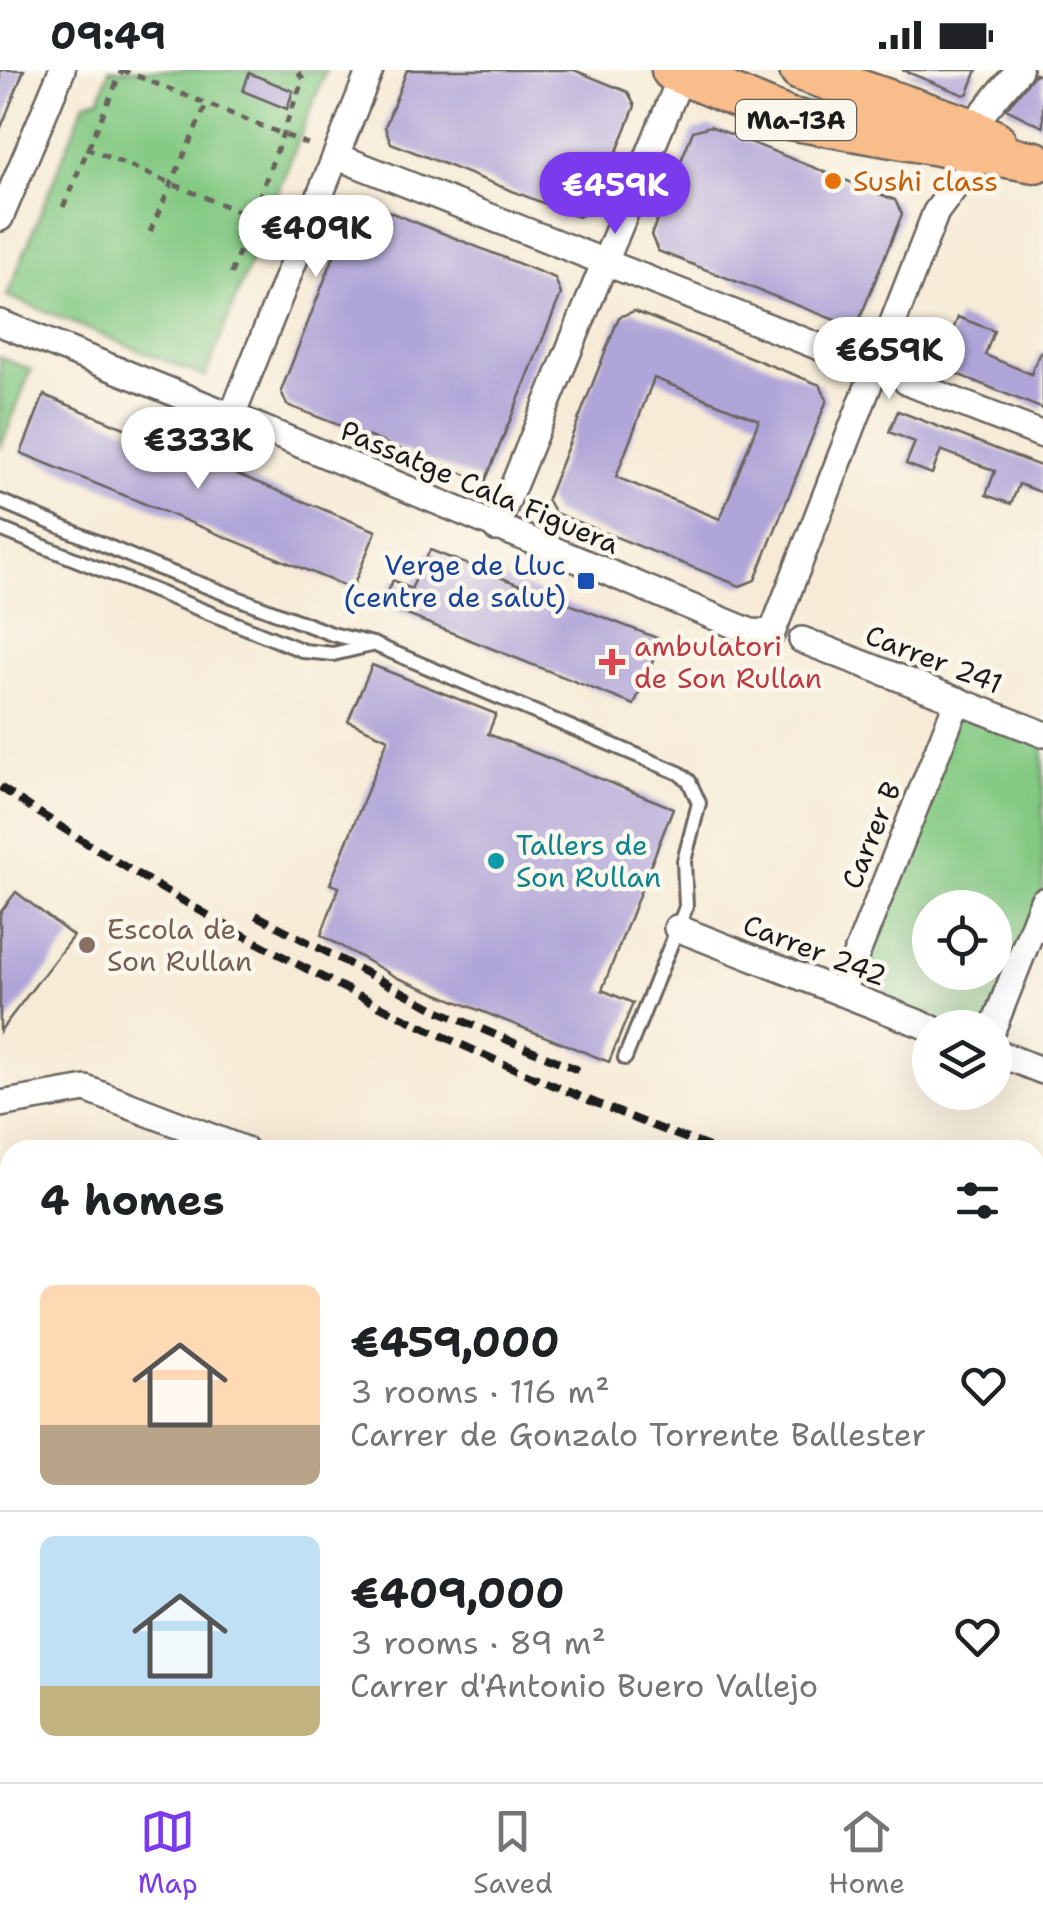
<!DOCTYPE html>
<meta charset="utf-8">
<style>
body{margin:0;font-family:"Shantell Sans",sans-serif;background:#f2f2f2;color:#202124;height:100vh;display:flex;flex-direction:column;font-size:38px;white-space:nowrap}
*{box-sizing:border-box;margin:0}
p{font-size:32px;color:#757577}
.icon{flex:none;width:55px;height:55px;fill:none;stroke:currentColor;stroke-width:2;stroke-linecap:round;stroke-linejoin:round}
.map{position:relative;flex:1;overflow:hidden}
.drawer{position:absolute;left:0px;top:1070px;width:1045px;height:642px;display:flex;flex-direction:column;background:#fff;border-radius:30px 30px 0 0;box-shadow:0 10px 40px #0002}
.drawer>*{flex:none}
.fabs{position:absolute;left:912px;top:820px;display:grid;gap:20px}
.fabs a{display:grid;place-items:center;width:100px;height:100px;border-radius:50%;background:#fff;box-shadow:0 10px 40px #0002;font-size:50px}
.price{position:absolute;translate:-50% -85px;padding:0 22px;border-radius:35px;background:#fff;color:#222;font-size:32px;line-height:65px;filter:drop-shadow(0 2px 5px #0008)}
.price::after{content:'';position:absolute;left:50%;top:60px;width:30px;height:22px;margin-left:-15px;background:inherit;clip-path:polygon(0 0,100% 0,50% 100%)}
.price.on{background:#7c3aed;color:#fff}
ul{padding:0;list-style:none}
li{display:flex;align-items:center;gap:30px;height:250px;padding:0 40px}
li+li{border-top:2px solid #e0e0e0}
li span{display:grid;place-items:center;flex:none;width:280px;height:200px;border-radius:15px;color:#555}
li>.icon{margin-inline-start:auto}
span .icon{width:120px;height:120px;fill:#fffc;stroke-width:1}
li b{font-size:42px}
h2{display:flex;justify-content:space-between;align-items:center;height:120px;padding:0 40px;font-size:42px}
.status{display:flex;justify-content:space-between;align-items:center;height:70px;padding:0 50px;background:#fff;direction:ltr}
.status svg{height:28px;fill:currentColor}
.menu{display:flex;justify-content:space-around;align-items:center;height:140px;border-top:2px solid #e0e0e0;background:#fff;font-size:28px;color:#757577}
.menu a{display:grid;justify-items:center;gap:5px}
.menu .on{color:#7c3aed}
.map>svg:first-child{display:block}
.green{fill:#83c983;stroke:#507250;stroke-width:2.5;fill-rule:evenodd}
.building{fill:#b0a5d8;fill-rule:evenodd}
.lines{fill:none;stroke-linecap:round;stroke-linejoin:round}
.lane-casing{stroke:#69645d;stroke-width:18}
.street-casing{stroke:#69645d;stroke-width:30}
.secondary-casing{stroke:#69645d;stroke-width:40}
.primary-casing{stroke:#69645d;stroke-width:45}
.path{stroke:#69645d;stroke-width:5;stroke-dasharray:8 8;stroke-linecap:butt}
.lane{stroke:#fff;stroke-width:12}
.street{stroke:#fff;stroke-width:25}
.secondary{stroke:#fde4d1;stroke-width:35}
.primary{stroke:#f9bc8b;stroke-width:40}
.rail{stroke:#1c1c1c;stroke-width:8;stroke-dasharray:15 8;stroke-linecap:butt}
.food-dot{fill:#e8710a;stroke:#fbf7ec;stroke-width:4}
.transit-dot{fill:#1a4fb4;stroke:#fbf7ec;stroke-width:4}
.health-dot{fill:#e0444e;stroke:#fbf7ec;stroke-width:4}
.culture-dot{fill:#0f9aa8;stroke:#fbf7ec;stroke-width:4}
.education-dot{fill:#8d6e63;stroke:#fbf7ec;stroke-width:4}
.labels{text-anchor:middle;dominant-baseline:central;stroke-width:9;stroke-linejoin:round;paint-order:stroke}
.shield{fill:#fbf7ec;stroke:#5f5e5a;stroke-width:2.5}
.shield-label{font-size:25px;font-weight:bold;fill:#1c1c1c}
.food-label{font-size:28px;fill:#c56008;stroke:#fbf7ec;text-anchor:start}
.street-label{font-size:28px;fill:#1c1c1c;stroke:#fbf7ec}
.transit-label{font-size:28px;fill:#164399;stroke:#fbf7ec;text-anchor:end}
.health-label{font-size:28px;fill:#be3a42;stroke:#fbf7ec;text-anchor:start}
.culture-label{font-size:28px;fill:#0d838f;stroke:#fbf7ec;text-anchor:start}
.education-label{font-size:28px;fill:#785e54;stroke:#fbf7ec;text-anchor:start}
</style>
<div class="status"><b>09:49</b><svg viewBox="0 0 49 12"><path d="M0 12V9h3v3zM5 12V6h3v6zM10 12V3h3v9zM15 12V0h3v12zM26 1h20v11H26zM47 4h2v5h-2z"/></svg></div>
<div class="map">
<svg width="1043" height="1712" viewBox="0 0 1043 1712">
<rect width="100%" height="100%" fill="#fbf7ec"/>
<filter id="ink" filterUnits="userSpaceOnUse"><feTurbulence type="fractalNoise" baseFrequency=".01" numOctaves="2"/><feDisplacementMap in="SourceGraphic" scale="20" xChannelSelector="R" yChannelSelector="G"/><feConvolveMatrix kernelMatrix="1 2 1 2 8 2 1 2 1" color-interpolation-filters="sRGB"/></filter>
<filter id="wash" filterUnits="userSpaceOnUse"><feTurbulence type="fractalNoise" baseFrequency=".0048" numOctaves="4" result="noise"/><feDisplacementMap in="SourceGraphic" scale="40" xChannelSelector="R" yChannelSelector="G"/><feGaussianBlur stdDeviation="2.25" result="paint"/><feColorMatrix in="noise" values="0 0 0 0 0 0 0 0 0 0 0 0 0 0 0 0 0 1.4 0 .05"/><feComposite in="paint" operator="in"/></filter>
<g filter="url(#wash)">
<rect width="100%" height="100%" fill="#f7ebd7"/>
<path class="green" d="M109,0H326L205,307L7,226L85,32L100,28Z
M0,287L31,300L0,379Z
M958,630L1043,664V831L993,957H931L841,923ZM930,838H995V902H930Z"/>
<g id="blocks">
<path class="building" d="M0,0H24L0,60Z
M407,0H574L628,22L635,36L594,139L578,147L391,73L385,57Z
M902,0H977L968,23L964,25Z
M249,3L293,21L287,39L243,21Z
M1035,4L1043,7V57L1006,39Z
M710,56L895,130L902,144L860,248L845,254L658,181L651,165L693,61Z
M367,133L555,208L561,224L485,412L287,335L281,321L352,140Z
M634,241L820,315L827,330L755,510L740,516L555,443L547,429L619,247ZM654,308L759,350L720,449L616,407Z
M958,247L994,261L985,285L1031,304L1040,282L1043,283V339L918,288L928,263L949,271Z
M44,325L376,461L352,519L21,383Z
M898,341L1043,397V423L1019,414L1011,434L986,425L995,401L941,380L932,404L906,394L915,372L889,362Z
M430,480L662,570L634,635L382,535L393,510L411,519Z
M372,595L496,644L488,664L673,738L602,920L633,933L609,992L398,908L321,865L339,817L330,814L388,669L348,651Z
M16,822L73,866L0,961V843Z
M347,1702H386L375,1712H340Z
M410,1702H435L443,1712H400Z"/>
</g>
</g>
<g filter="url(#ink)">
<use href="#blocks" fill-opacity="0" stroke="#69645d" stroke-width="2.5"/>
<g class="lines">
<g class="lane-casing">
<path id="lane" d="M0,431L156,497L332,564L373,574L679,703L689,711L699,733L684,791L686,837L625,988
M0,459L304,581L333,584L371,575"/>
</g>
<g class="street-casing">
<path id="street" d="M970,58L1019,0
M336,86L873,298
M0,148L62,0
M0,253L232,346L751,562L772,563L936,142L979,85
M907,312L1043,365
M232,346L370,0
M496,458L682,4
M802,570L1043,664
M677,858L931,958
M841,923L958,630
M993,958L1043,831
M995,982L1043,1001
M0,1034L86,1019L245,1080
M1035,1118L1043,1112
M1035,1331L1043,1321
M0,1440L10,1493
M0,1569L10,1560
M538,1702L552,1712
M1030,1702L1043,1711
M497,1712L502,1702"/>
</g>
<g class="secondary-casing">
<path id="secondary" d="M1035,1169L1043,1162
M61,1712L73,1702"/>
</g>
<g class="primary-casing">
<path id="primary" d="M672,0L790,49L1035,92
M800,0L970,58L995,71"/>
</g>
<path class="path" d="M122,0L315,77
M86,78L252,147
M63,137L122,0
M150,162L207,33
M231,204L303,9L297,0"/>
<use href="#lane" class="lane"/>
<use href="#street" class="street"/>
<use href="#secondary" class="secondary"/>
<use href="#primary" class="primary"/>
<path class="rail" d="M0,717C224,867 464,987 717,1080
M256,845L437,940L578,1000
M1035,1192L1043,1195
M1035,1211L1043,1214"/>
</g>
</g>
<circle class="food-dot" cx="833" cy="111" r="10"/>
<rect class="transit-dot" x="576" y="501" width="20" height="20" rx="5"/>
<path class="health-dot" d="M607 577h10v10h10v10h-10v10h-10v-10h-10v-10h10z"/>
<circle class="culture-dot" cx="496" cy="791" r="10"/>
<circle class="education-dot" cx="87" cy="875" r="10"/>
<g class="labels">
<rect class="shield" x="736" y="30" width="120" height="40" rx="8"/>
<g class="shield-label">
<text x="796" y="50">Ma-13A</text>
</g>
<g class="food-label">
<text x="853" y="111">Sushi class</text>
</g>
<g class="street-label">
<text transform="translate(480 417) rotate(23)">Passatge Cala Figuera</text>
<text transform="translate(934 589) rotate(21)">Carrer 241</text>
<text transform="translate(871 765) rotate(-68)">Carrer B</text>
<text transform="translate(815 880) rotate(21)">Carrer 242</text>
</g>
<g class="transit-label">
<text x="566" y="495">Verge de Lluc<tspan x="566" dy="32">(centre de salut)</tspan></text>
</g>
<g class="health-label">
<text x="634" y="576">ambulatori<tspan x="634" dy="32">de Son Rullan</tspan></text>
</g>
<g class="culture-label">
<text x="516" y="775">Tallers de<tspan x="516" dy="32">Son Rullan</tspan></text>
</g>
<g class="education-label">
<text x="107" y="859">Escola de<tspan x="107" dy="32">Son Rullan</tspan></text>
</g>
</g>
</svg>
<div class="fabs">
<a><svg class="icon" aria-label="locate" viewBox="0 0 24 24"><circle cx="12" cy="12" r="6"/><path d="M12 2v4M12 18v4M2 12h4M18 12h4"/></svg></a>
<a><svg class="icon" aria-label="layers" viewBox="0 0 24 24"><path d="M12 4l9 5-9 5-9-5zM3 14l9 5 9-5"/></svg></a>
</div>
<b class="price on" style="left:615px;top:167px">€459K</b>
<b class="price" style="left:316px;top:210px">€409K</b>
<b class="price" style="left:889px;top:332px">€659K</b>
<b class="price" style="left:198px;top:422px">€333K</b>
<section class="drawer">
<h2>4 homes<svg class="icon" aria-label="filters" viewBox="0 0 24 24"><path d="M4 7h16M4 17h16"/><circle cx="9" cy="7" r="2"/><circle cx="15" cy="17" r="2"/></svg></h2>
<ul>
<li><span style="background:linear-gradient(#ffd9b3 70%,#b9a48a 0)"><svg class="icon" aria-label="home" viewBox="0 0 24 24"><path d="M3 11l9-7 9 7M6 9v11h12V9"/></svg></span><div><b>€459,000</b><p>3 rooms · 116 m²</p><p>Carrer de Gonzalo Torrente Ballester</p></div><svg class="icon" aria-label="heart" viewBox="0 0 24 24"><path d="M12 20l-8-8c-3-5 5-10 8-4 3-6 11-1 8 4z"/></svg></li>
<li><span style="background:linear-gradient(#bfe0f5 75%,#c2b280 0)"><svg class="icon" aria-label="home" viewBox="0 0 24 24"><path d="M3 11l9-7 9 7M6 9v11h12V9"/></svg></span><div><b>€409,000</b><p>3 rooms · 89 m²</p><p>Carrer d'Antonio Buero Vallejo</p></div><svg class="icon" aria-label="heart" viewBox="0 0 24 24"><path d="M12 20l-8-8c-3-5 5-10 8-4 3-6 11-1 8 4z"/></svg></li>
</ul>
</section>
</div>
<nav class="menu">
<a class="on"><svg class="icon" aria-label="map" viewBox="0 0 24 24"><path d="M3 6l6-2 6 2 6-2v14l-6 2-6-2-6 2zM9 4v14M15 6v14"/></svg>Map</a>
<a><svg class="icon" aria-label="saved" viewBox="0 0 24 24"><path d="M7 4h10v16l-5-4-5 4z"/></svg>Saved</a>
<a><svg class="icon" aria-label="home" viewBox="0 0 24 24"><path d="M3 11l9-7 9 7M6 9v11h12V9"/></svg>Home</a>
</nav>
